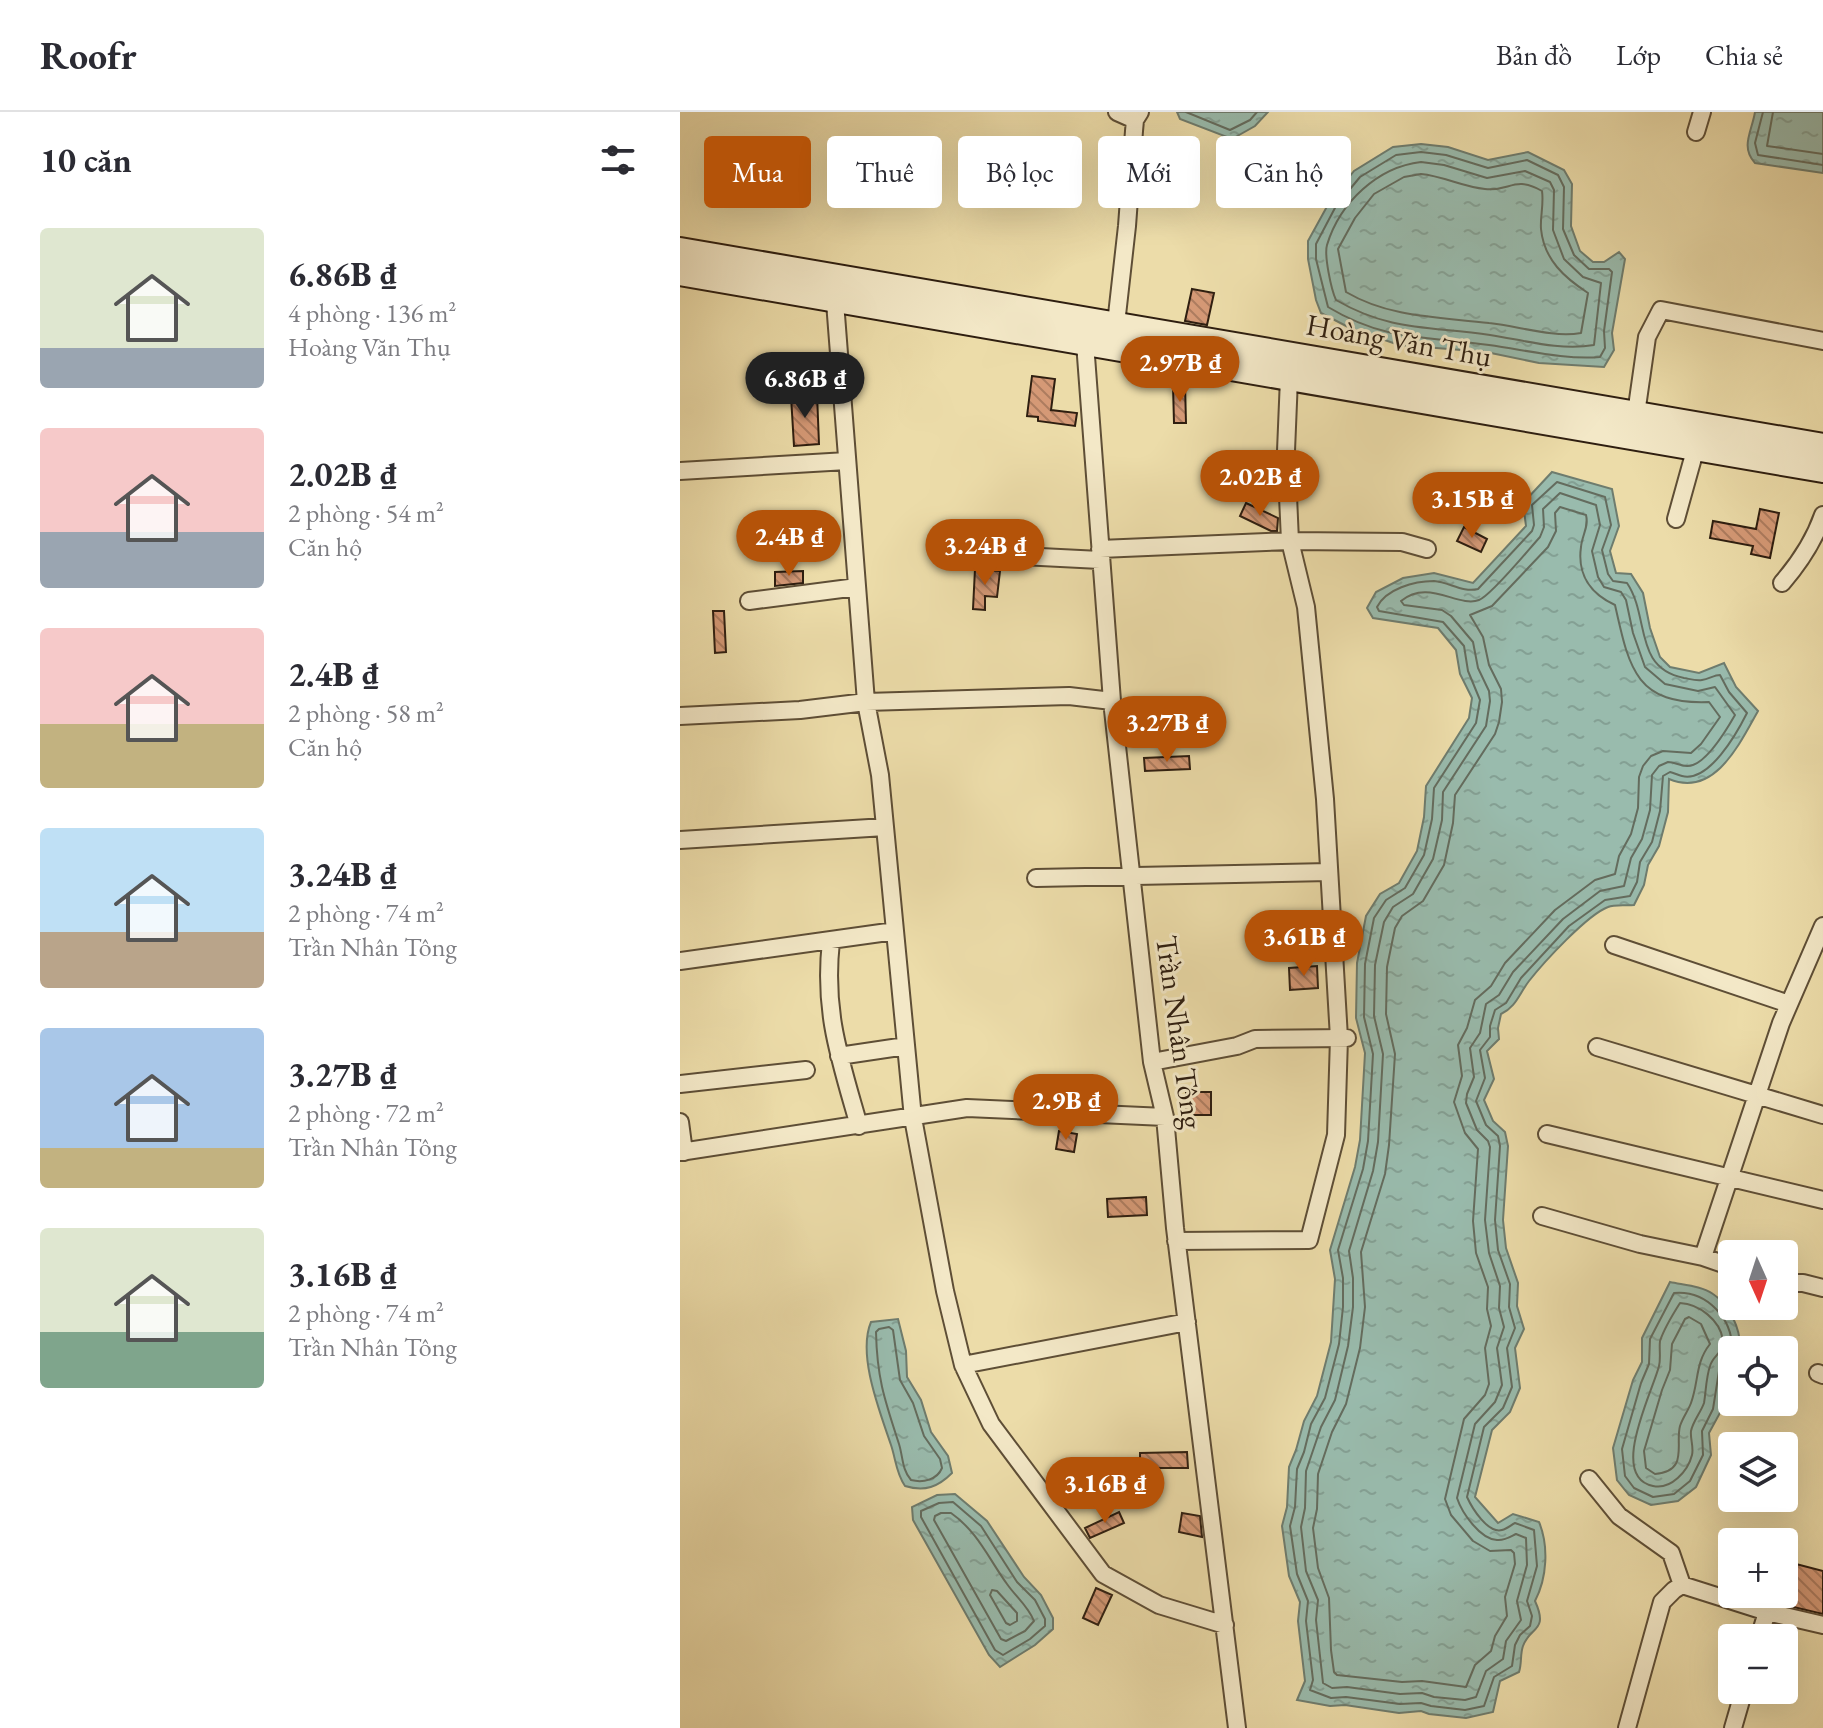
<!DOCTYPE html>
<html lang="vi">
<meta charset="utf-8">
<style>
body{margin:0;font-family:"EB Garamond",serif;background:#f2f2f3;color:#2b2b33;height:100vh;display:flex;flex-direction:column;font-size:30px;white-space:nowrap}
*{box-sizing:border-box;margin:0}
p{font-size:26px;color:#7c7c81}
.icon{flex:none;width:44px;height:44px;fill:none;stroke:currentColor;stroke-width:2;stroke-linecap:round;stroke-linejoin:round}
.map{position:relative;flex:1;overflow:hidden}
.sheet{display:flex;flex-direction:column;background:#fff;width:680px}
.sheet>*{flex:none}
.banner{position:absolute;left:24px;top:24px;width:760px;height:72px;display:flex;gap:16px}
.needle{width:52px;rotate:177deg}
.fabs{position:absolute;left:1038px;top:1128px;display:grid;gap:16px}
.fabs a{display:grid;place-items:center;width:80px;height:80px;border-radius:8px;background:#fff;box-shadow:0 8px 32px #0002;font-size:40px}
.price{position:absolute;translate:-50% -68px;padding:0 18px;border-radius:28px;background:#b45309;color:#fff;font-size:26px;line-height:52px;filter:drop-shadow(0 2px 4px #0008)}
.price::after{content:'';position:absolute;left:50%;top:48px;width:24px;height:18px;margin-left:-12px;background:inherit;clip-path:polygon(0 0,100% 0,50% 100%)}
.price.on{background:#222;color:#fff}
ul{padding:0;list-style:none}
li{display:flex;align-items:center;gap:24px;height:200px;padding:0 40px}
li span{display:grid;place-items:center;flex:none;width:224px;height:160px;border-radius:8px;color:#555}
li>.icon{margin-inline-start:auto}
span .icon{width:96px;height:96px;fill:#fffc;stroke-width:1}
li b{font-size:34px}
h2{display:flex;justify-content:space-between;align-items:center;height:96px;padding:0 40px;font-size:34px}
.tag{padding:0 28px;border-radius:8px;background:#fff;box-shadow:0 8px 32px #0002;font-size:28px;line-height:72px}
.tag.on{background:#b45309;color:#fff}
header{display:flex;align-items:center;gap:48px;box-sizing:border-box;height:112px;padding:0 40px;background:#fff;border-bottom:2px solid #e1e1e2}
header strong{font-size:38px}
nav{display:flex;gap:44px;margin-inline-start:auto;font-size:28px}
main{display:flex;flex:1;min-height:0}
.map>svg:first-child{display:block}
.water{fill:url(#water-ripples);stroke:#6e7c6e;stroke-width:2}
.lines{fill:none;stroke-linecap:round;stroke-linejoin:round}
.shore{stroke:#646c5e;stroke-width:2}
.building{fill:url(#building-back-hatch);stroke:#2e1e10;stroke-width:2}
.minor-casing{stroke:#5e4e36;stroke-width:20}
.secondary-casing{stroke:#2e1e10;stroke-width:28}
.minor{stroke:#f3e8c7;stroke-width:16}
.secondary{stroke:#f3e8c7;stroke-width:24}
.labels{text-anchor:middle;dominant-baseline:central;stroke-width:6;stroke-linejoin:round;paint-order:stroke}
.street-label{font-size:30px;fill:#2e1e10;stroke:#f3e8c7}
</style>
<header>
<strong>Roofr</strong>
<nav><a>Bản đồ</a><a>Lớp</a><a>Chia sẻ</a></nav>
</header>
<main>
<section class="sheet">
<h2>10 căn<svg class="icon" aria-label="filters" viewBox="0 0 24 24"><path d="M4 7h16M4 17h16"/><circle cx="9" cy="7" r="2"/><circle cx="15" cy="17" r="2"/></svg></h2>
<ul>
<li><span style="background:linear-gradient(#dfe7d0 75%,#9aa5b1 0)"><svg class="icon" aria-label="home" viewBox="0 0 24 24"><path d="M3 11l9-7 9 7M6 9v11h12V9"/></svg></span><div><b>6.86B ₫</b><p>4 phòng · 136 m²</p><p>Hoàng Văn Thụ</p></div></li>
<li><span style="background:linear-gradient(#f6c9c9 65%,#9aa5b1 0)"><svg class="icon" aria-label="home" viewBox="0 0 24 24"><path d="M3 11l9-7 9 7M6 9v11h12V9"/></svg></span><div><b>2.02B ₫</b><p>2 phòng · 54 m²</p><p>Căn hộ</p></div></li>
<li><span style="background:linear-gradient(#f6c9c9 60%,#c2b280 0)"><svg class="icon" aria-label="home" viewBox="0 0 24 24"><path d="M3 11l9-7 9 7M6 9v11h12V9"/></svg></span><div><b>2.4B ₫</b><p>2 phòng · 58 m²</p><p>Căn hộ</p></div></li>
<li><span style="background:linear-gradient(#bfe0f5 65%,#b9a48a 0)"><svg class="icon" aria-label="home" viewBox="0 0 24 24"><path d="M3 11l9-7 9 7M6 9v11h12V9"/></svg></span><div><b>3.24B ₫</b><p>2 phòng · 74 m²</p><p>Trần Nhân Tông</p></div></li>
<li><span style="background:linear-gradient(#a9c7e8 75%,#c2b280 0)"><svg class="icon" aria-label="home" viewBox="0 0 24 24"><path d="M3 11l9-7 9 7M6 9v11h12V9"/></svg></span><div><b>3.27B ₫</b><p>2 phòng · 72 m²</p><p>Trần Nhân Tông</p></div></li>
<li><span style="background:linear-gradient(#dfe7d0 65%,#7fa58c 0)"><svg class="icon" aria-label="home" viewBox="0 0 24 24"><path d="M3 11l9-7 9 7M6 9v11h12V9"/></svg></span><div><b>3.16B ₫</b><p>2 phòng · 74 m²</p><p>Trần Nhân Tông</p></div></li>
</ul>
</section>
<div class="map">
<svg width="1143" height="1616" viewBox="0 0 1143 1616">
<defs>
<pattern id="water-ripples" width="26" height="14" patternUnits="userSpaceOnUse" patternTransform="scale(2)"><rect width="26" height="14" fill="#99bbad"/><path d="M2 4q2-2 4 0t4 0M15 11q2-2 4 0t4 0" fill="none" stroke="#84a094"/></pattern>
<pattern id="building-back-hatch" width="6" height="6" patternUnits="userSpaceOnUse" patternTransform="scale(2)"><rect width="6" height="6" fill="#d59976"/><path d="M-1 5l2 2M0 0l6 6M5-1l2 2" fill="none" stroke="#ad7c5f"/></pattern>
</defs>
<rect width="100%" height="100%" fill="#ecdca9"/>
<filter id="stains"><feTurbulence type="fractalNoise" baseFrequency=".0025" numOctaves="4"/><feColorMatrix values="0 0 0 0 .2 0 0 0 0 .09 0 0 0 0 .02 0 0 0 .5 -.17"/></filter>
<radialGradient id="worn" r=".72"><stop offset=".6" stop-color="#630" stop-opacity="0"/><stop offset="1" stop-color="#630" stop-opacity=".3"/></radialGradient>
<path class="water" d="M497,0H588L575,14L552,27L500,7Z
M1075,0H1143V61L1075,51C1060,35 1072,19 1075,0Z
M741,32L768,35L808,48L848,40L884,58L892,72L891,114L900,139L913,150H924L939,140L945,147L932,221L934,238L924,255L859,251L806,240L719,233L670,216L641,201L636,188L628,147V129L650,89L674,59L713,35Z
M872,360L932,377L939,414L930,439L936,461L951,462L963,481L970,516L980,545L990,555L1019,561L1044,551L1056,575L1078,599C1059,633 1034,686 989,667L988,700L979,734L968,753L964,773L954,793C947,794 935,792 928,795C907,803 864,850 849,869C839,882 836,895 821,902L818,916L819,927L807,939L814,967L804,988L813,1009L825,1020L828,1034L823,1108L826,1136L838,1171L837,1194L844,1217L835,1236L840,1276L830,1300L812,1318L795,1385L818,1411L833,1402L859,1410C869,1434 867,1466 855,1489C869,1520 850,1514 843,1534C840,1542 842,1551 839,1560L820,1569L813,1600L786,1606L749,1602L741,1599L719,1601L665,1593L650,1594L617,1588L625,1569L618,1509L620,1490L609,1464L602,1414L607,1395L609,1355L616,1338L624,1309L637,1284L651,1230L655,1167L650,1138L675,1055L680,1028L685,941L676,906L677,851L686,804L700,782L719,771L737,739L744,705L746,674L789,606L792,586L780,562L776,538L758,516L693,506L687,496L696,480L723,466L754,461L793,471L846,414L843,391Z
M990,1170C1004,1173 1022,1174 1033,1182C1050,1193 1061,1218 1060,1237L1052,1238V1251L1047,1260L1041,1299L1029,1321L1031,1343L1016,1375L998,1389L971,1393L949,1383L937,1368L933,1336L953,1268L962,1250V1226Z
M218,1207L226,1239L227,1265L241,1288L251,1320L268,1344L272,1361C258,1375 245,1380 225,1374C216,1361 216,1348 211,1333C200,1300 177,1243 191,1210Z
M275,1382L307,1409L344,1465L361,1483L373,1506V1517L355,1533L320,1555L309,1543L233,1408L232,1395L257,1383Z"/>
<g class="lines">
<path class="shore" d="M506,0L550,18L570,8L577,0
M1083,0L1075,31L1078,43L1143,53
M1093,0L1087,34L1143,42
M741,40L766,43L808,56L847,48L878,63L884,75L883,117L894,143L909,157H929L932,160L924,219L925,236L920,245C884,248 846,238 809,233C747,224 706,230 648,195L636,147V132L656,94L680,65L716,43Z
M741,50L764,53L807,66L845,59L870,70L874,78L873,118L884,147L903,165L921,171L914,233C880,239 843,228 810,223C751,214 711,220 656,188C651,177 644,143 647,133C660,90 698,55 741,50Z
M741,62C763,64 783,75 805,77C830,80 834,63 862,79C864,92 860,105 861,117C864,148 885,166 908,181L901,221C872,226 839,214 809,211C760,205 710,206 666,180L658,137L675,106L694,82L724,65Z
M877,370L925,385L931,413L922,438L928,462L933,469L947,471C970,505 953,556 1004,566C1010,567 1016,569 1022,568C1029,567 1034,563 1040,563L1049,580L1067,601C1057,621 1029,671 1002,664C998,663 994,661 990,660L983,664L980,699L972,730L960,750L957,770L950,784L925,788L889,814L841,866L826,891L815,898L810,914V925L800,938L805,966L796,989L806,1013L818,1024L820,1034L815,1108L818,1138L830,1172L829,1195L835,1216L827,1236L832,1275L823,1296L804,1315L787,1385C792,1396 808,1422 822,1418C827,1417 831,1413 835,1411L854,1418L857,1454L847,1489L852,1504L850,1514L840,1523L835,1533L832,1554L814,1565L804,1594L785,1598L751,1594L741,1591L720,1592L666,1585L651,1586L630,1578L633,1568L626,1509L628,1489L617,1462L610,1414L615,1395L617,1357L624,1340L631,1312L645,1286L659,1232L663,1195V1166L658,1138L683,1057L688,1029L693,942L684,905L685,852L694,806L706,788L725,776L744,743L752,707L754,676L796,611L800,588L788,559L784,534L763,510L699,499L697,495C706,477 734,469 754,469C769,470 783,481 798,477L852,419L854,413L852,393Z
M880,381L916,393L920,413L912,439L918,465L924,475L941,480L946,488L953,521L965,555L985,572L1018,579L1035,575L1055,603C1047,617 1025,655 1007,654C1000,654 995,650 988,650L979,654L972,663L970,698L962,727L951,746L944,774L920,779L883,807L833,860L819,883L806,892L800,921L790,936L794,965L787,982L786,991L797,1018L808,1029L810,1035L805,1108L809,1141L820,1174L819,1196L824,1215L817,1236L822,1273L815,1290L795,1312L777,1386C782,1401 800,1427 817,1428C824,1429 830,1425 836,1422L846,1426L847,1453L837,1489L841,1508L826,1529L823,1547L806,1559L796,1585L785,1588L754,1585L742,1581L720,1582L667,1575L652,1576L643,1571L636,1508L638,1488L626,1459L621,1415L625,1396L626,1359L641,1315L655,1288L668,1234L673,1195V1166L669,1139L693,1059L698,1030L703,942L694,904L695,853L704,810L713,795L733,782L753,747L762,708L763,680L806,614L810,589L809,579L798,556L793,530L771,504L762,498L724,493L721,489C748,466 778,496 799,488C811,484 849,437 860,425L864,415L863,397Z
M880,395L906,403C909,415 902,423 901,435C897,463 911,482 935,493C949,555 955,593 1029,590L1040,605L1021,632L1011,641L983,639L971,644L963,654L959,665L958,696L951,722L939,744L935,762L915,768L875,798L825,851L811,874L795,888L787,916L778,933L782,964L774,990L785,1021L798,1037L793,1109L796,1141L808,1175L807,1197L811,1214L805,1236L809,1272L805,1283L784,1307L765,1387L771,1403L793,1429L810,1439L831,1438L834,1441L835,1452L825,1485L827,1504L815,1524L811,1539L795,1553L786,1575L742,1569L722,1570L657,1563L654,1560L651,1538L649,1486L638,1456L633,1416L637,1397L638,1362L652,1320L666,1292L680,1236L685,1195L681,1140L705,1062L709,1033L715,942L706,902L707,855L715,816L722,804L743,789L764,753L773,711L775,683L815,622L819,610L822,590L821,577L809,553L803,525L790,503L812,494L868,435L876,419L875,401Z
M1000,1191C1019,1192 1040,1208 1043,1228C1044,1241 1033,1243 1030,1254C1026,1266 1026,1279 1024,1291C1021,1300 1013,1309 1011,1319C1010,1327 1014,1335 1012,1343C1008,1359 991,1378 973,1374C928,1365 973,1279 979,1254C981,1246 979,1237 980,1229C984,1217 993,1202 1000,1191Z
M1009,1205L1021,1212L1030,1232C1015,1251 1019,1269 1011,1291C1008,1299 1003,1305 1000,1314C995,1333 1009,1359 975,1362L966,1356L964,1339L982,1278L990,1258L992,1232L1005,1207Z
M209,1215L213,1218L220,1268L233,1291L244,1324L260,1347L262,1356C257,1368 243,1371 231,1368C222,1358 223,1345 219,1332C205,1289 197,1267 196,1220L199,1217Z
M1052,1248L1044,1250L1039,1259L1033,1297L1022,1319L1023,1343L1010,1369L994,1382L973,1385L954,1376L945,1364L942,1337L961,1271L969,1252L970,1227L994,1181C1027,1178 1053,1207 1052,1238
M273,1390L301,1414L337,1470L355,1488L365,1507V1514L350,1527L323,1543L315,1538L241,1405V1399L259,1391Z
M261,1401H271C297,1419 309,1447 327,1472C336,1485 348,1494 354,1509L345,1519L326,1529L321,1527L254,1408L255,1404Z
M312,1478L317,1479L337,1501V1509L330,1513L326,1511L310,1483Z"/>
</g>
<path class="building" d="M512,177L534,181L527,213L505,209Z
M352,264L375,267L371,298L397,301L395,314L358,309V305L347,304Z
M505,272L506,311H494L493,273Z
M137,282L139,332L114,334L111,284Z
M566,391L598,406L597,419H591L560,404Z
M1080,397L1099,401L1090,446L1071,442L1073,434L1030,426L1033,409L1076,417Z
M784,415L807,427L801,440L777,429Z
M295,457L320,459L317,485L305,484V498L293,497Z
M123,459V471L95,474V460Z
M33,499H44L46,540L35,541Z
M509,644L510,657L465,659L464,646Z
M637,854L638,876L610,878L609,856Z
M506,980H531V1003H506Z
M379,1019L397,1022L394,1040L376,1037Z
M466,1085L467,1103L428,1105L427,1087Z
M507,1340L508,1356H460V1341Z
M439,1400L444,1411L410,1426L405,1416Z
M502,1401L520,1404L522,1425L499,1420Z
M1116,1452L1143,1459V1502L1105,1493Z
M416,1476L432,1483L418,1513L403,1506Z"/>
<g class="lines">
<g class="minor-casing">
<path id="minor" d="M437,0L455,8
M1016,20L1022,0
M155,190L186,590L200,663L233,1006L265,1179L283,1253L311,1312L423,1462L479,1493L545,1513
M436,212L447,114L454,19L455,8L460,0
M405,231L432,589L472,950L485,1005L495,1116L557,1616
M956,302L967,225L981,198L1143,229
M0,359L167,349
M996,407L1016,335
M420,437L610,429L722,430L747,437
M285,441L420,448
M1102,471C1120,450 1134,429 1143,403
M69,489L177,475
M0,604L120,598L186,590L389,584L432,589
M0,728L205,715
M356,766L649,760
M151,829C143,900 160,947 179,1014
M934,833L1109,892
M0,849L215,819
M917,935L1143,1003
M159,944L226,934
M472,950L557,934L575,927L667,926
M0,972L126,958
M0,1010L4,1040
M867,1022L1143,1088
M0,1040L287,996L485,1005
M862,1104L960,1132L1023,1145L1052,1155
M496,1129L629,1128L656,1023L659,926L645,687L626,495L610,429L606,339L609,266
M1023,1145L1101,911L1143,814
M1104,1171H1123L1143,1176
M283,1253L507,1210
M1138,1261L1143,1263
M909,1367L939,1404L991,1441L1002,1473
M1079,1526L1087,1500
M947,1616L982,1490L994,1478L1002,1473L1087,1500L1143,1513
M1053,1616L1064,1578"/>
</g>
<g class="secondary-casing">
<path id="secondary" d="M0,138L1143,334
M0,161L1143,358"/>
</g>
<use href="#minor" class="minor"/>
<use href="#secondary" class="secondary"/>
</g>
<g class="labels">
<g class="street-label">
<text transform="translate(719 228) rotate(10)">Hoàng Văn Thụ</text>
<text transform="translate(500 920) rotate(82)">Trần Nhân Tông</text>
</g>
</g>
<rect width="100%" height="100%" filter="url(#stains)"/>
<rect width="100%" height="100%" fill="url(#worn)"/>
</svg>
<div class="fabs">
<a><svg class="needle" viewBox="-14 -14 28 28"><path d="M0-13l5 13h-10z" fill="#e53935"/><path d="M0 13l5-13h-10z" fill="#7c7c81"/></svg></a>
<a><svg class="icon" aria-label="locate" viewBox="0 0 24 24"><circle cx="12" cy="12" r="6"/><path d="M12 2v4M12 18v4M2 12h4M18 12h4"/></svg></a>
<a><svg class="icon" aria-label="layers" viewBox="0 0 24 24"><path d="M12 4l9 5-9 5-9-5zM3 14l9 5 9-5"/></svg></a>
<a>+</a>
<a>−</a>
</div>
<b class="price" style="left:500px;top:292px">2.97B ₫</b>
<b class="price on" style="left:125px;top:308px">6.86B ₫</b>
<b class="price" style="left:580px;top:406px">2.02B ₫</b>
<b class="price" style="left:792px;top:428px">3.15B ₫</b>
<b class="price" style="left:109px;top:466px">2.4B ₫</b>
<b class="price" style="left:305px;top:475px">3.24B ₫</b>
<b class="price" style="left:487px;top:652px">3.27B ₫</b>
<b class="price" style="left:624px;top:866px">3.61B ₫</b>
<b class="price" style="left:386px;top:1030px">2.9B ₫</b>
<b class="price" style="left:425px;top:1413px">3.16B ₫</b>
<div class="banner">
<a class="tag on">Mua</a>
<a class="tag">Thuê</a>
<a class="tag">Bộ lọc</a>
<a class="tag">Mới</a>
<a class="tag">Căn hộ</a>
</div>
</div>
</main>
